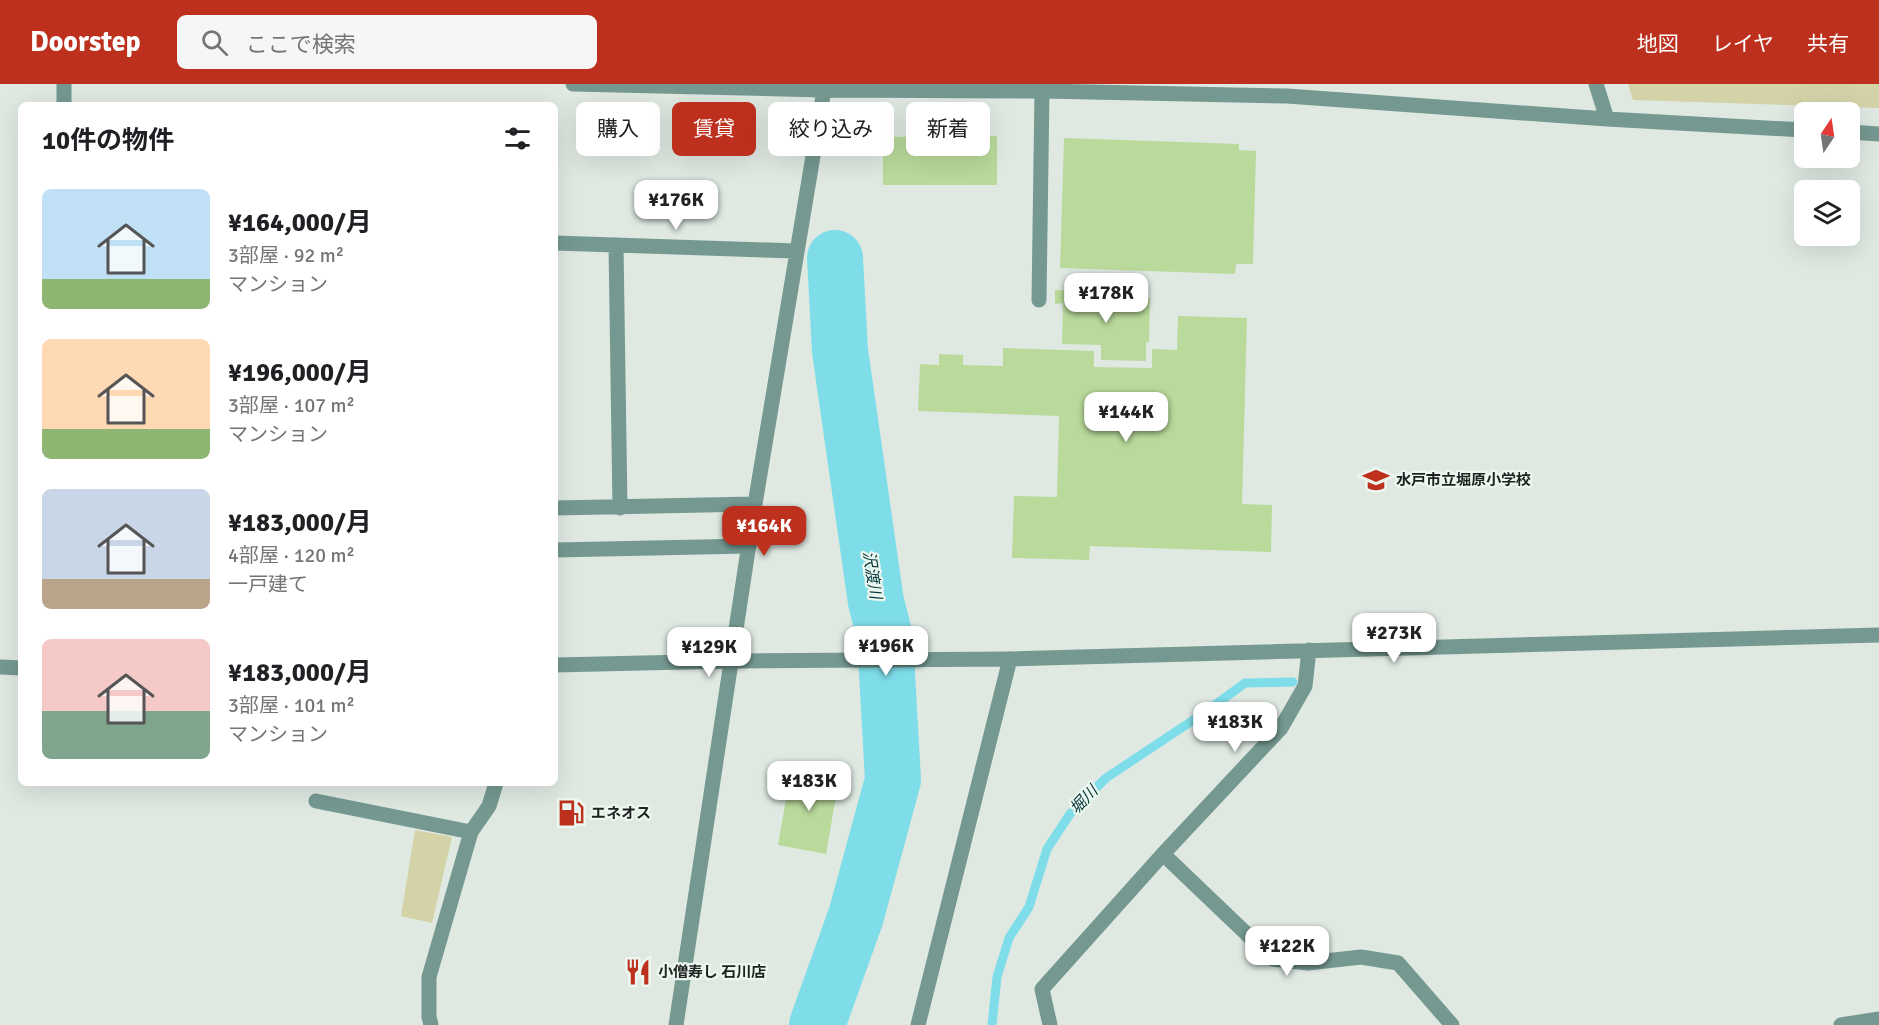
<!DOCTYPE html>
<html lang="ja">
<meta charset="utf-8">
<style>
body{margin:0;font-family:Signika,"Noto Sans JP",sans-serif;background:#f6f6f6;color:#202124;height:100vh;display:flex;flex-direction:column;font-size:22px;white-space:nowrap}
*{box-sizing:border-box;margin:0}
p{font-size:20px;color:#757577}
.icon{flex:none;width:33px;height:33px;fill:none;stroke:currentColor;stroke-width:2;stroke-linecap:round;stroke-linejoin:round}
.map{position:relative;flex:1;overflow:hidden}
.drawer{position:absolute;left:18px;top:18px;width:540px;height:684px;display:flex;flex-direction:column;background:#fff;border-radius:9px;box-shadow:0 6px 24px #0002}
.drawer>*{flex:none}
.guide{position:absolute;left:576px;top:18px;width:570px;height:54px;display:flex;gap:12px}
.needle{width:39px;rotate:13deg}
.fabs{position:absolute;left:1794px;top:18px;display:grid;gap:12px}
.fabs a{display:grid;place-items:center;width:66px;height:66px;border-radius:9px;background:#fff;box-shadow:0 6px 24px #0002;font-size:30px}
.price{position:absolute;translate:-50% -51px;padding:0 14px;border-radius:12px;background:#fff;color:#222;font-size:20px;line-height:39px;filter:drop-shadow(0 2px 3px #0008)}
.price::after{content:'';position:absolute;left:50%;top:36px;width:18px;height:14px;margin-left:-9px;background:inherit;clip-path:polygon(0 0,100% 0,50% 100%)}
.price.on{background:#bc301d;color:#fff}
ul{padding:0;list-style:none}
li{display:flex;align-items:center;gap:18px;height:150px;padding:0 24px}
li span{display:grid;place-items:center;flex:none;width:168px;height:120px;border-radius:9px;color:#555}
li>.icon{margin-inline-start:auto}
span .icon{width:72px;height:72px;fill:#fffc;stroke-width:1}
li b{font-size:26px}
h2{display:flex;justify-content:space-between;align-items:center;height:72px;padding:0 24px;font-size:26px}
.tag{padding:0 21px;border-radius:9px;background:#fff;box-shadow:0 6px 24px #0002;font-size:21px;line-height:54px}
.tag.on{background:#bc301d;color:#fff}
header{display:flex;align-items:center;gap:36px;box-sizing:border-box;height:84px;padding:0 30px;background:#bc301d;color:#fff}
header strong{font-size:28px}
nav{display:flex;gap:33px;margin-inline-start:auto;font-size:21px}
.search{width:420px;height:54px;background:#f6f6f6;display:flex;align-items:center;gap:15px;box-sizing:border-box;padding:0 21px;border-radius:9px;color:#757577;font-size:22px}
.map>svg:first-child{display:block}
.green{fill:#d4d3a8}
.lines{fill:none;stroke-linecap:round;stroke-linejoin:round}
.stream{stroke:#7edde9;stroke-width:9}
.river{stroke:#7edde9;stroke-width:56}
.building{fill:#b9da9b}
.minor{stroke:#759991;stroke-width:15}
.labels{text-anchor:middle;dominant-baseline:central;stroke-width:4.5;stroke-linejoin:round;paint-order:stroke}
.poi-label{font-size:15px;font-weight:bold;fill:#1e2220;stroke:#ecf7ef;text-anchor:start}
.water-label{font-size:16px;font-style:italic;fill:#07373c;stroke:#ecf7ef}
</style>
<header>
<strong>Doorstep</strong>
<div class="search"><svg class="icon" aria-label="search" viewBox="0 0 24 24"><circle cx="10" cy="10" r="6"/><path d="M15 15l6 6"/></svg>ここで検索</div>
<nav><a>地図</a><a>レイヤ</a><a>共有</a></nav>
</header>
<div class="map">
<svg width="1879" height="941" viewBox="0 0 1879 941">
<rect width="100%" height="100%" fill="#dfe9e2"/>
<path class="green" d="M1628,0H1879V24L1633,16Z
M415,746L452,753L432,839L401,832Z"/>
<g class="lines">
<path class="stream" d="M992,941L997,893L1009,854L1029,823L1047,765L1070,730L1106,694L1204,629L1245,599L1293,598"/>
<path class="river" d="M817,941L856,832L893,696L885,553L876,518L840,267L835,174"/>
</g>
<path class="building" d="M997,52V101H883V53Z
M1064,54L1239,60V66L1256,67L1253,180H1236L1235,190L1060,184Z
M1055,206L1095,207L1094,213L1150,214L1149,258H1146V277L1101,276V261L1062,260L1063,219L1055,220Z
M1178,232L1247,234L1242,420L1272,421L1271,468L1090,462L1089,476L1012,474L1014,412L1057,413L1059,332L918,327L920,280L939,281V270L963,271V281L1003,282V264L1094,267V283L1152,284V265L1177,266Z
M791,687L839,695L826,770L778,761Z"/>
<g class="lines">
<path class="minor" d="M64,0V21
M573,0L824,6L1042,7L1287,12L1607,35L1804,46
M1596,0L1607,35
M1850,48L1879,50
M555,159L796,167
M616,161L620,424
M1039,216L1042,7
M555,424L755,420
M555,466L749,462
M555,581L731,577L1010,575L1879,551
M0,583L21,584
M316,717L471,748
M1163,770L1273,875L1308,879L1361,873L1398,879L1452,941
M431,941L429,933V893L471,748L489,722L496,699
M676,941L755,420L825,0
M918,941L1010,575
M1050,941L1042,905L1163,770L1281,644L1305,602L1309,566
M1841,941L1879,935"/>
</g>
<defs>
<g id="school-bare" transform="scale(2.07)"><path d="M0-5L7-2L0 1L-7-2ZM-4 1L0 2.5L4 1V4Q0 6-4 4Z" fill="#bc301d" stroke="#ecf7ef" stroke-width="2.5" paint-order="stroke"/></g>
<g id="fuel-bare" transform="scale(2.07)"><path d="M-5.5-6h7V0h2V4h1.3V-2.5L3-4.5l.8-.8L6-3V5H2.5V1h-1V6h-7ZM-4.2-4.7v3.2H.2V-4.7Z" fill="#bc301d" stroke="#ecf7ef" stroke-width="2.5" paint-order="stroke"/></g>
<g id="restaurant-bare" transform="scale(2.07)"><path d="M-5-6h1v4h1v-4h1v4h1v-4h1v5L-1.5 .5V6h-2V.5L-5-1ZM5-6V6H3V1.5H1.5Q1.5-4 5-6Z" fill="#bc301d" stroke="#ecf7ef" stroke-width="2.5" paint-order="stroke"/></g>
</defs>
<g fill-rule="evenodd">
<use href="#school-bare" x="1376" y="396"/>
<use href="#fuel-bare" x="571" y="729"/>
<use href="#restaurant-bare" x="638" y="888"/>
</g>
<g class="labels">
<g class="poi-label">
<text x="1396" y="396">水戸市立堀原小学校</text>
<text x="591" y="729">エネオス</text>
<text x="658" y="888">小僧寿し 石川店</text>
</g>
<g class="water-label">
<text transform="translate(872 491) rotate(81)">沢渡川</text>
<text transform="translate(1084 716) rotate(-46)">堀川</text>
</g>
</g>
</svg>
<div class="fabs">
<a><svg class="needle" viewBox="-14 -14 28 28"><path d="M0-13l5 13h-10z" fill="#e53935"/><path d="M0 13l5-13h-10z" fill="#757577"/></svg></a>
<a><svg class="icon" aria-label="layers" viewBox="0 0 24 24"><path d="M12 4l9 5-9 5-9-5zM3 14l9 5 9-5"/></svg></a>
</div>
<b class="price" style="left:676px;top:147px">¥176K</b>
<b class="price" style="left:1106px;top:240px">¥178K</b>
<b class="price" style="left:1126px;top:359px">¥144K</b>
<b class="price on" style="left:764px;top:473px">¥164K</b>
<b class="price" style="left:1394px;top:580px">¥273K</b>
<b class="price" style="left:886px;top:593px">¥196K</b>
<b class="price" style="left:709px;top:594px">¥129K</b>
<b class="price" style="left:1235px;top:669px">¥183K</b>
<b class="price" style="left:809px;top:728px">¥183K</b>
<b class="price" style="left:1287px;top:893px">¥122K</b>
<div class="guide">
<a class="tag">購入</a>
<a class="tag on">賃貸</a>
<a class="tag">絞り込み</a>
<a class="tag">新着</a>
</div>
<section class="drawer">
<h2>10件の物件<svg class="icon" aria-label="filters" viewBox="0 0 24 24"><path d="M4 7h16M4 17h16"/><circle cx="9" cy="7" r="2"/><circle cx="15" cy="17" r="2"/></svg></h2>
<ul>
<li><span style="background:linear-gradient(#bfe0f5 75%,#8fb573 0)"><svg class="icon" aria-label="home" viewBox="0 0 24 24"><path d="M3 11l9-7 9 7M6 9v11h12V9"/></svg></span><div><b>¥164,000/月</b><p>3部屋 · 92 m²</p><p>マンション</p></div></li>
<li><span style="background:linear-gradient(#ffd9b3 75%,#8fb573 0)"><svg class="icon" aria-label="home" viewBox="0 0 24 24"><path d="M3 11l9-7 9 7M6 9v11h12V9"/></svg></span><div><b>¥196,000/月</b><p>3部屋 · 107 m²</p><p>マンション</p></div></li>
<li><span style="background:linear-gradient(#c9d6e8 75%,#b9a48a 0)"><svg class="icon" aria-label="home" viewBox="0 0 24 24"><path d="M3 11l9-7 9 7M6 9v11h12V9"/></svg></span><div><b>¥183,000/月</b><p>4部屋 · 120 m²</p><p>一戸建て</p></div></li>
<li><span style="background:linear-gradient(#f6c9c9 60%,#7fa58c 0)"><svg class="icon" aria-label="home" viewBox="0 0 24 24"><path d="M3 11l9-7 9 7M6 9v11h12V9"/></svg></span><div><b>¥183,000/月</b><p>3部屋 · 101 m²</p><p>マンション</p></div></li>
</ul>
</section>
</div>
